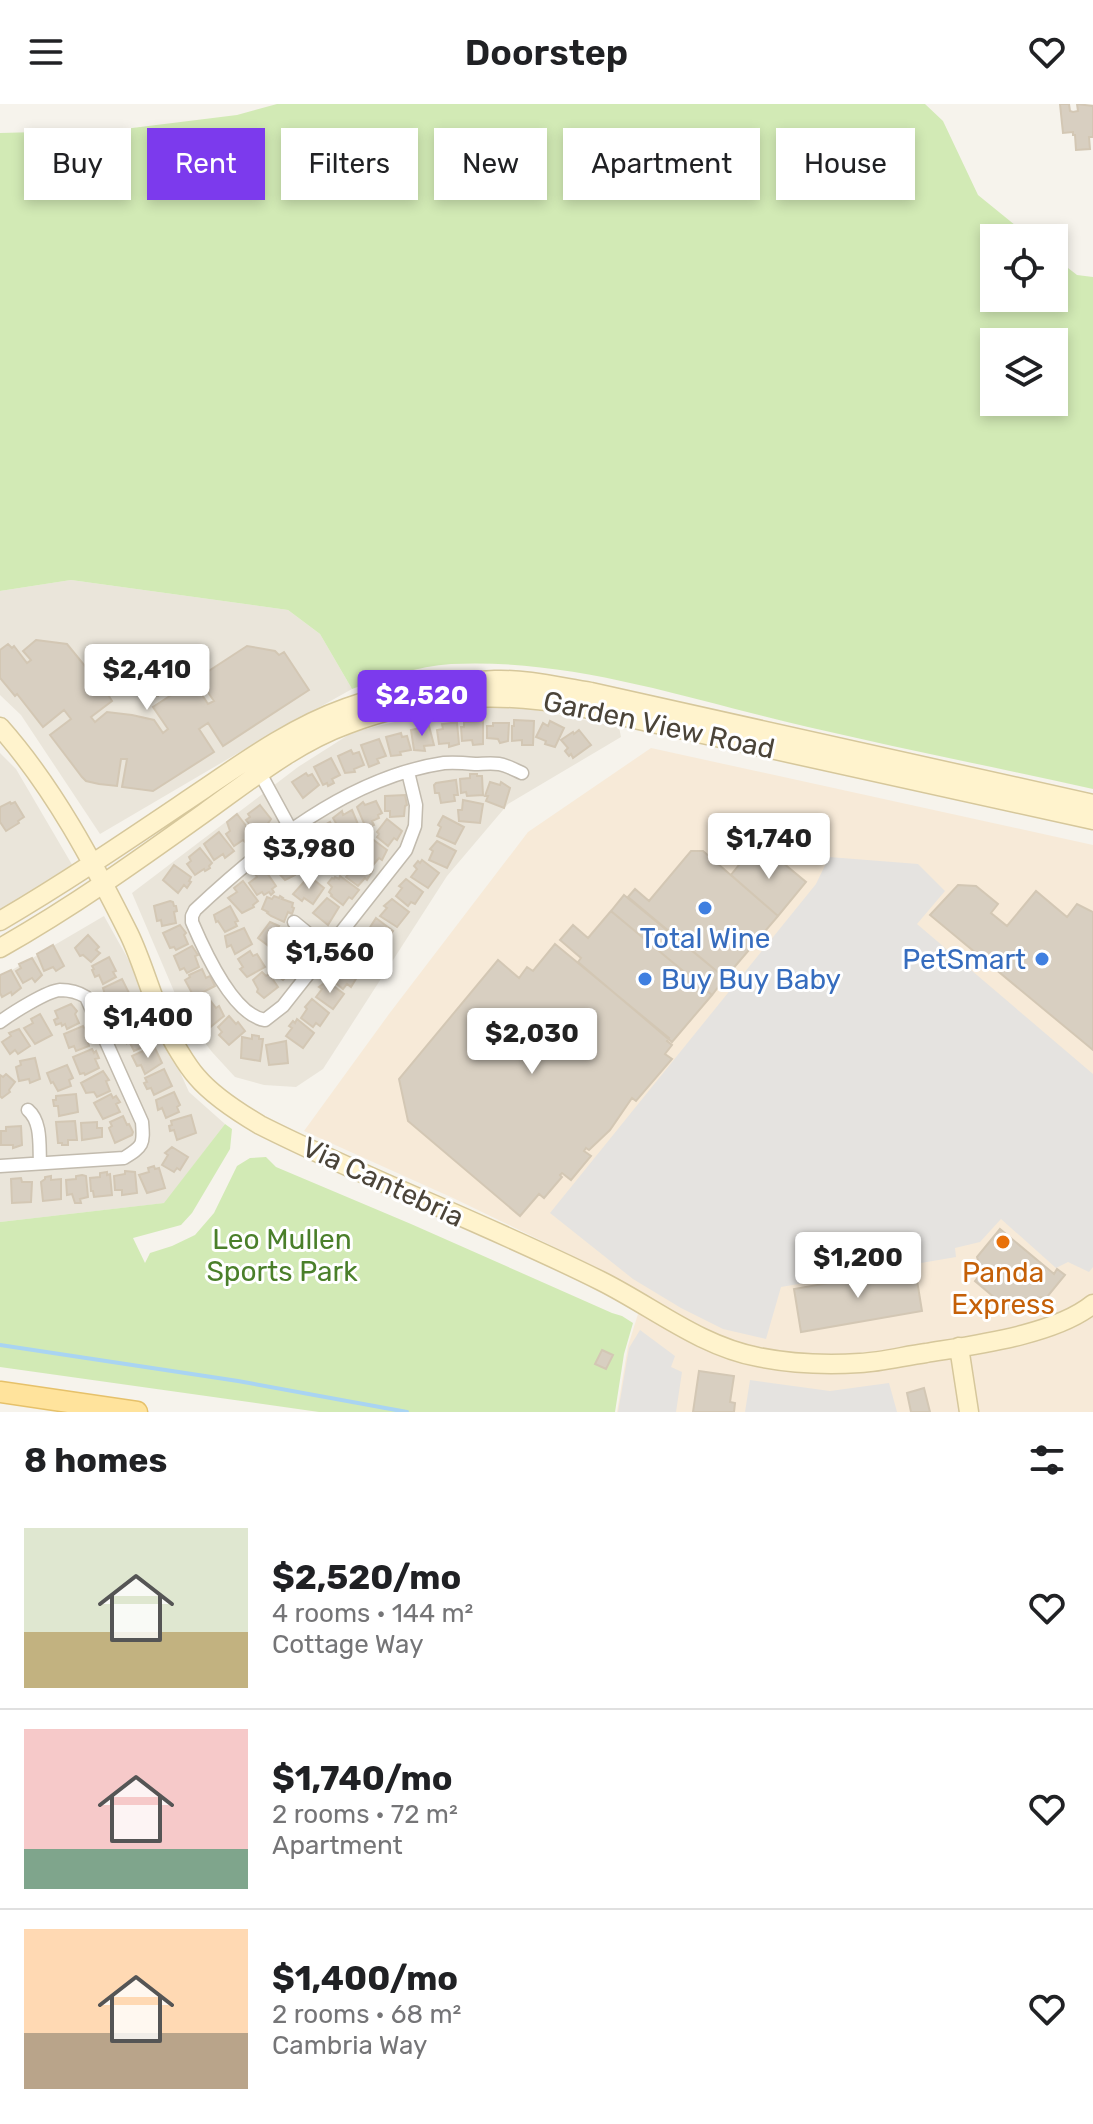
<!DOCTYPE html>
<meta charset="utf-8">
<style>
body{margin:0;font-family:Rubik,sans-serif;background:#f2f2f2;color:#202124;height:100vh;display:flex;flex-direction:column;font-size:30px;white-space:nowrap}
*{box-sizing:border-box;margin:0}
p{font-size:26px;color:#757577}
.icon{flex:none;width:44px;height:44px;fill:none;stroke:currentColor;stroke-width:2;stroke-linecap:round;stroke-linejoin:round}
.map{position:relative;height:1308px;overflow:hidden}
.sheet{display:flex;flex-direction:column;background:#fff;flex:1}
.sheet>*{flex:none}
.hud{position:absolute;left:24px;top:24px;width:1046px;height:72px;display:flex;gap:16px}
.fabs{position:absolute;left:980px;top:120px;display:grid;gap:16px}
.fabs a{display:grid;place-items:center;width:88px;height:88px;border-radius:0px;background:#fff;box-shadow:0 4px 12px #0003;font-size:40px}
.price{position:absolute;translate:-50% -68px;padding:0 18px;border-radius:8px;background:#fff;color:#222;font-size:26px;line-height:52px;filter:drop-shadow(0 2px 4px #0008)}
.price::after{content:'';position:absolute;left:50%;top:48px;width:24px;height:18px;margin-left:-12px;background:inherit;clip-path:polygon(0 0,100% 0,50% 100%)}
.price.selected{background:#7c3aed;color:#fff}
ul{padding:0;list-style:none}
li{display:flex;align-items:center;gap:24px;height:200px;padding:0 24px}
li+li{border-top:2px solid #e0e0e0}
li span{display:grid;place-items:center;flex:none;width:224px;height:160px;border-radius:0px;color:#555}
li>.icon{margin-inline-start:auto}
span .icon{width:96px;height:96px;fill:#fffc;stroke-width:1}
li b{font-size:34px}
h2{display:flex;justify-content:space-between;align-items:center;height:96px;padding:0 24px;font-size:34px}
.pill{padding:0 28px;border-radius:0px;background:#fff;box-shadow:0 4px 12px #0003;font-size:28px;line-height:72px}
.pill.selected{background:#7c3aed;color:#fff}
header{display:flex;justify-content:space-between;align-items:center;height:104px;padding:0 24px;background:#fff;font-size:36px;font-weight:600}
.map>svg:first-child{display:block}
.residential{fill:#eae5da}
.commercial{fill:#f7ead8}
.green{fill:#d2eab5;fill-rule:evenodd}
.parking{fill:#e5e3e0}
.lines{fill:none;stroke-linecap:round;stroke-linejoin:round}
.stream{stroke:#a9d4f2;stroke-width:4}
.building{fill:#d8cfc1;stroke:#d3c7b4;stroke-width:2}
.street-casing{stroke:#c2bbae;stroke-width:15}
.secondary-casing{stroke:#d6c79b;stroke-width:21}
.primary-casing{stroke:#e6c16a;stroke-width:23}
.street{stroke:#fff;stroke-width:12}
.secondary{stroke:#fff3cd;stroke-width:18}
.primary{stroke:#ffe39c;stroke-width:20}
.shop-dot{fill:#3f7fe0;stroke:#fff;stroke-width:3}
.food-dot{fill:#e8710a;stroke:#fff;stroke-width:3}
.labels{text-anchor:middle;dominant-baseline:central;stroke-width:6;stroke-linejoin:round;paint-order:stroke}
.street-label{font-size:28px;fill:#4b4439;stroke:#fff}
.shop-label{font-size:28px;fill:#366cbe;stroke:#fff}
.park-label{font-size:28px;fill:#4a7f2a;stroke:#fff}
.food-label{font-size:28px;fill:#c56008;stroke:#fff}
</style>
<header><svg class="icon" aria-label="menu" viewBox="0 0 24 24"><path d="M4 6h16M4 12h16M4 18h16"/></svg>Doorstep<svg class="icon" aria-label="heart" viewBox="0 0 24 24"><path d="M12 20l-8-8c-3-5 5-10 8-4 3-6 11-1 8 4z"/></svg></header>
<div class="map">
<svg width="1093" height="1308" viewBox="0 0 1093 1308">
<rect width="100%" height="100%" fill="#f6f3ec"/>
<path class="residential" d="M71,476L288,506L320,530L352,585L250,642L100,730L21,611L0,591V487Z
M521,603L619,623L621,633L508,700L447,772L323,965L296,983L264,981L235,973L212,948L185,913L132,789L298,663L353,628L449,605Z
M0,649L16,665L74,764L0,808Z
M104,812L132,862L189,988L225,1020L165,1099L0,1118V873Z"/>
<path class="commercial" d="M651,644L1093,741V1308H617L628,1242L643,1194L606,1168L453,1094L304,1027L389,910L528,728Z"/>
<path class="green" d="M277,0H925L943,17L978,91L1031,134H994V194H1054V153L1077,171L1093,173V685C998,664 903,645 808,623C691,596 573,554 451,560C418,562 383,574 352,585L320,530L288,506L71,476L0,487V29L116,26L237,11ZM1054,238V298H994V238Z
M225,1020L232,1025L230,1045L192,1109L181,1121L133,1134L145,1159L150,1149L172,1142L195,1131L214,1109L237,1062L250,1054L266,1053L276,1063L411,1120L612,1209L622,1212L633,1219L624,1250L615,1308H319L0,1263V1118L164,1099Z"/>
<path class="parking" d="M829,753L918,760L945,787L917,820L1093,970V1163L1089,1168L1068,1158L1056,1164L1001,1115L980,1138L955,1144L956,1153L781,1183L766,1235L723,1225L681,1204L633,1175L550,1109L816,780Z
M640,1226L675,1252L671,1263L682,1268L676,1308H618L629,1244Z
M750,1276L830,1287L889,1279L897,1308H745Z"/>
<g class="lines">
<path class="stream" d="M0,1241L238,1277L407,1308"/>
</g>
<path class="building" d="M1060,0H1069L1070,7L1073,8L1078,7L1077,0L1093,2V33H1089L1090,45L1076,46L1075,31H1073V28L1063,29Z
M36,536L67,540L107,589L112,597L91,613L95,618L107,608L132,611L154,616L163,629L168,625L153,603L193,577L208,600L214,597L198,574L247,542L275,547L279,551L284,548L309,586L223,642L208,619L199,625L214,648L153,687L122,683L127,655H121L117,682L99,680L86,677L82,673L50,631L71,615L64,606L43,623L17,590L15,592L0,574V546L8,540L12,544L14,542L27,559L31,556L23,547Z
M116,552L136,554L135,564L140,565V562L144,561L160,565V576H152V580H158V592L141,591L137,588L112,584V573L116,571Z
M514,616L534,617L533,641H522V636L512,637V622H514Z
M483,617V640L473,641L472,636L462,637L461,623H464V618Z
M550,617L564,624L555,643L545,640L546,637L536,633L543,619L548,622Z
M451,619H457L459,640L449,643V639L439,640L437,626L443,625L442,620Z
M493,619H509L508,637L500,639L498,635L487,634V622H493Z
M429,622L434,641L424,642L425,647L414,646L411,626Z
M579,626L591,641L573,654L571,650L569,652L565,647L568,644L561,636L573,628L574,630Z
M401,629L402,633L407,632L411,646L400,648L401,651L391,652L386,633Z
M379,635L386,652L377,655L379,659L369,663L361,641Z
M351,646L353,650L359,648L364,661L354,665L355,668L345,669L338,652Z
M331,654L340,671L332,675L334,679L328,682L327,679L323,681L314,663Z
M306,669L308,672L312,670L319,681L303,694L292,678Z
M470,670H477V672H482L483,691L467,692L466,688L461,689L460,675L470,674Z
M456,676L458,691H454L455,697L441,699L439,689H435L434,681L436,679Z
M490,678L500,681L501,678L510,684L504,704L486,697L488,692H485Z
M405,691L407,701L405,702L404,712L390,713V707H385V692Z
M463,696L483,700L480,719L459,717L458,706H462Z
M376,697L382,709L378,711L379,714L372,717L374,721L366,724L357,703L363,698L365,701Z
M10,698L11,700L15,698L24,713L18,717L19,719L6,727L0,718V703Z
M260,701L271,715L266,722L262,721L254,726L246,716L250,713L248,710Z
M352,706L360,725L344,733L333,714L342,707L343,711Z
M237,710L253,731L245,738L243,736L234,742L226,730L230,727L227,718Z
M443,712L464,723L455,740L437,732L441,723L438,721Z
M387,715L402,727L397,736L394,734L388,742L377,733L379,730L377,728Z
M330,718L339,736L323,747L312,729L316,726L314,724L319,720L321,723Z
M219,728L234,747L225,754L223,750L214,756L204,740Z
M307,731L320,748L308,758L305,754L300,758L292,745L300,739L298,736Z
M371,734L387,746L382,756L379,754L373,761L359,749Z
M437,737L456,747L447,764L429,756L433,747L430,745Z
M200,744L212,759L209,762L210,764L205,767L204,765L195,771L187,760L191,757L189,753Z
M691,747H703L778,812L725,874L628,793L635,785L649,797Z
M282,748L283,750L287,748L299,765L294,769L295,771L285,776L271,761L279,755L277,752Z
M349,749L373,766L367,776L365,774L358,782L346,773L350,768L346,766L349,762L343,758Z
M747,751L777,754L806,778L778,812L731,771Z
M422,756L439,769L428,784L411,773L417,765L414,762L418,757L420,759Z
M174,761L191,773L189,777L191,778L187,784L184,781L178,789L163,776Z
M259,766L261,769L265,766L276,782L272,785L274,788L271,791L269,788L264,791L262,788L257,791L249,779L257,773L255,770Z
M309,772L324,784L313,800L304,794L302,797L293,790Z
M340,772L359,786L352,795L349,793L343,801L331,792L332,791L329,788L332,783L328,779L332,774L334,775L335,773L339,775Z
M406,775L423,788L415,800L411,798L408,802L396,792L402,784L399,782Z
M243,777L258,797L253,801L254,803L242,809L228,794L237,788L234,784Z
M958,781L976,782L998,800L991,809L1007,822L1036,787L1067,813L1077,800L1093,808V946L930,811Z
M624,791L725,874L712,891L611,807Z
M274,792L279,794L280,792L283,794L282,795L293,799L292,803L294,804L292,810L288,808L284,818L271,812L267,809L268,808L262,805L267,793L272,795Z
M327,794L339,803L328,821L313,809Z
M392,795L409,808L397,823L380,812L387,804L384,802Z
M170,797L173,798L174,802H176L177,807L174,808L176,819L162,822L161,816L157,817L154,802Z
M230,802L238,817L235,818L237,822L225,828L218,817L216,818L214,811Z
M611,807L712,891L672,938L578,858L581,854L560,836L573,821L588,834Z
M376,814L393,827L384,839L381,836L377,841L365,831Z
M270,818L279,822L277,825L286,832L276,843L272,840L270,843L258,834Z
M180,821L186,829L184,831L188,840L176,846L174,843L170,844L163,829Z
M244,824L252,840L235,850L231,841L227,843L225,832Z
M297,830L313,842L308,851L305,850L298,857L287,849L291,844L287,841Z
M88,831L99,843L96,846L100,849L91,858L83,851L80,852L75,844Z
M362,833L378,847L367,862L350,850L356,843L353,840L357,835L359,837Z
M555,840L669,934L667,937L672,941L665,950L672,955L636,997L632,994L610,1026L589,1046L586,1044L584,1047L591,1052L571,1076L562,1069L560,1071L562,1073L544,1094L539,1090L520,1112L408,1017L399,975L498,856L519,874L527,863L533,867Z
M53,841L64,862L56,867L53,863L44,867L37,850Z
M192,842L198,851L195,852L199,863L187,869L184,864L180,866L174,852Z
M250,847L253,852L257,850L265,863L247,873L240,865L243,863L238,855Z
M282,850L297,862L283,876L271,867L274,864L272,863Z
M109,853L116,867L113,868L116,873L103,880L99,871L95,873L92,866L94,865L92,862Z
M32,854L42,871L35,878L32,874L23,879L16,867L21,864L19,860Z
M343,857L359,870L351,883L347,880L343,885L331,875L338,866L335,864Z
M202,865L206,874L210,872L215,882L194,893L185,876L190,873L189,871Z
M11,866L21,884L12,891L11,888L2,893L0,889V871Z
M262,868L266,872L269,870L278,883L264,894L257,888L258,885L253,876Z
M122,875L129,889L125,890L127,896L113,902L109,892L106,894L103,884Z
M327,877L344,890L333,905L316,893L322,885L319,883Z
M312,895L329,909L320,922L316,919L313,923L301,914L307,905L305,903Z
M210,896L216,904L219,902L224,912L208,925L196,911L202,906L200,905Z
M133,897L140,915L124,924L119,915L116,917L114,906Z
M71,900L77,907L75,910L79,919L67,925L65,920L62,922L61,919L56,921L54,916L58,914L55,907Z
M40,910L52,931L35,940L24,924L33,919L31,915Z
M229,912L236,920L238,918L245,927L229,941L219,931L222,928L218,923Z
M297,915L314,929L303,944L286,932L292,924L289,922L293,917L295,919Z
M142,920L148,934L144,936L147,941L134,947L129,937L127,939L124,929Z
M83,922L89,931L86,932L89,942L76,947L74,942L69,944L64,930Z
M19,925L30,942L18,950L15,946L10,950L2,938L11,932L9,929Z
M252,931L259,932V935H263L260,957L241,954L242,933L252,935Z
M286,937L288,959L269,961L266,941Z
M154,942L162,959L145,970L141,961L137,962L132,952Z
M92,945L94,949L96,947L99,954L95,955L99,964L85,971L84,969L80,970L73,953Z
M35,954L40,975L30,979L29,975L19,977L16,963L21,961L20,957Z
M67,961L73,974L69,976L71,982L58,987L53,978L51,979L47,969Z
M164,965L172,982L154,991L151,984L147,985L144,979L147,978L145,974Z
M103,967L109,976L106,977L110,987L97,993L94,988L86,989L81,979Z
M6,970L15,978L9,986L10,988L2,994L0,992V971L3,973Z
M174,988L180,1001L177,1003L179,1008L166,1014L162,1004L158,1006L156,996Z
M76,990L78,1008L59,1012L58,1002H54L53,996H56V992Z
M111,990L113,994L116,992L120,998L116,1000L120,1008L103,1015L94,999Z
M191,1011L196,1029L177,1036L174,1026L170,1027L169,1022L172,1021L171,1017Z
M123,1012L127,1021L129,1020L133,1028L132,1031L115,1039L109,1024L112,1022L110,1018Z
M75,1017L77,1036H68V1041H62V1039H58L56,1018Z
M97,1018V1024H102V1033L82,1036L81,1019Z
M21,1022L22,1041L13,1044V1041H1V1027H6V1023Z
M172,1043L188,1053L180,1066L177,1064L174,1068L162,1061L168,1051L165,1049Z
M154,1062L155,1065L159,1064L165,1084L147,1089L139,1071L149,1068L148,1064Z
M125,1067L135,1068L137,1089L122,1091V1086H115L114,1072L125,1070Z
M107,1068V1071L110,1070L112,1091L94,1093L93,1087H91L90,1074L100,1073V1069Z
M82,1071L86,1072L88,1093L80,1095L81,1099H75L72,1090L67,1091L66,1076L76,1075V1072Z
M51,1072V1076L61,1075V1095L43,1097L41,1078L45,1075V1073Z
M21,1074L22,1078H32L31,1098L12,1099L11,1075Z
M1000,1125L1054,1170L1057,1165L1065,1171L1047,1193L1016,1195L1008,1205L975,1177L982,1168L977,1153Z
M915,1164L922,1207L801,1228L794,1185Z
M602,1246L613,1251L606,1265L595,1260Z
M699,1267L734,1272L730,1298L735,1299L734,1308H693Z
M924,1284L930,1308H911L907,1289Z"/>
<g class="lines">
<g class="street-casing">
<path id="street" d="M408,668L416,701L415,722L406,746L283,902L265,916C233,911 204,846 192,818V812L195,806C263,742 349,673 444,659C454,658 465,659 475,660C482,660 491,659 499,660C506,661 515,666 522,669
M260,669L291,726
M294,818L328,846
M0,918C12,909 47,887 60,886C69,886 78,888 86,893L142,1018C144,1041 143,1042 124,1054L0,1062
M28,1006C42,1018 39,1042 40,1059"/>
</g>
<g class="secondary-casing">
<path id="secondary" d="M0,623C54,684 93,758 129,830C143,859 151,892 165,921C171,935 187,962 197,973C213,992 238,1008 260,1021C371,1077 489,1121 601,1177C653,1203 700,1242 758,1253C792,1260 826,1261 860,1259C882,1258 904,1252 926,1249C974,1241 1055,1231 1093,1200
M0,817C70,776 137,730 204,685C248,655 295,622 346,604C393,587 445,578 495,576C527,575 559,583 591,588L1093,700
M0,844C71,804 137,757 204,709C249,677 295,639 348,620C422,592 494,587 571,601L1093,716
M959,1243L969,1308"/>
</g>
<g class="primary-casing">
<path id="primary" d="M0,1288L137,1308"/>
</g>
<use href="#street" class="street"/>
<use href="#secondary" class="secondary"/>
<use href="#primary" class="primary"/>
</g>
<g class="shop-dot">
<circle cx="705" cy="804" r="8"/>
<circle cx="1042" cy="855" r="8"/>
<circle cx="645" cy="875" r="8"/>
</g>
<circle class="food-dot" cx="1003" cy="1138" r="8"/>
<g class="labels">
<g class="street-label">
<text transform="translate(659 621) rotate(12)">Garden View Road</text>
<text transform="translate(383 1078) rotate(25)">Via Cantebria</text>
</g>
<g class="shop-label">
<text x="705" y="834">Total Wine</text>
<text x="1026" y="855" text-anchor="end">PetSmart</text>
<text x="661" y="875" text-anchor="start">Buy Buy Baby</text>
</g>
<g class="park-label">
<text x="282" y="1135">Leo Mullen<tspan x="282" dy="32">Sports Park</tspan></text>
</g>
<g class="food-label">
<text x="1003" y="1168">Panda<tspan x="1003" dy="32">Express</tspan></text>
</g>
</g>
</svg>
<div class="fabs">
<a><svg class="icon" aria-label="locate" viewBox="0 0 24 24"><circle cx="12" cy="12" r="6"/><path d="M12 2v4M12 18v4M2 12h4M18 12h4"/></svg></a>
<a><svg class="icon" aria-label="layers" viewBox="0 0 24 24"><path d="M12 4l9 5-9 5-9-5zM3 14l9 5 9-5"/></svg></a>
</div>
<b class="price" style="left:147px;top:608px">$2,410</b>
<b class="price selected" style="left:422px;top:634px">$2,520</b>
<b class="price" style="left:769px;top:777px">$1,740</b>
<b class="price" style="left:309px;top:787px">$3,980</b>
<b class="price" style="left:330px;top:891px">$1,560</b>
<b class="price" style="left:148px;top:956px">$1,400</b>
<b class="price" style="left:532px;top:972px">$2,030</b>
<b class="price" style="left:858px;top:1196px">$1,200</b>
<div class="hud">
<a class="pill">Buy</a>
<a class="pill selected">Rent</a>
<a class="pill">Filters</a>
<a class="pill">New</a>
<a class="pill">Apartment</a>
<a class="pill">House</a>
</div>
</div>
<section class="sheet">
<h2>8 homes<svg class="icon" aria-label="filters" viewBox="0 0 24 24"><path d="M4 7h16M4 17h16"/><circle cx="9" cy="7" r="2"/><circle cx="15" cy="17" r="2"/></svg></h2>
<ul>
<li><span style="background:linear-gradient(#dfe7d0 65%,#c2b280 0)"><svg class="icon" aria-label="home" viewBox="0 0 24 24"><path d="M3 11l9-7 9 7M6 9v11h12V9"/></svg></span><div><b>$2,520/mo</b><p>4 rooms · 144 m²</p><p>Cottage Way</p></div><svg class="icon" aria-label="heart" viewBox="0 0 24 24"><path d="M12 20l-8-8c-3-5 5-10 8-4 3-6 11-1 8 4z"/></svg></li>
<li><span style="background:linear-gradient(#f6c9c9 75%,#7fa58c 0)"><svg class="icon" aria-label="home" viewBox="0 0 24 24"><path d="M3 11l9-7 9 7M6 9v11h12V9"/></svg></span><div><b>$1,740/mo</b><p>2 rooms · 72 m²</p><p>Apartment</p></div><svg class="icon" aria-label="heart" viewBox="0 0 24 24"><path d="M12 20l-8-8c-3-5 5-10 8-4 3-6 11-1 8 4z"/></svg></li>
<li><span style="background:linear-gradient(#ffd9b3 65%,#b9a48a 0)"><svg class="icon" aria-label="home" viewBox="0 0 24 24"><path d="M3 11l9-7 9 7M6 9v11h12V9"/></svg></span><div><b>$1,400/mo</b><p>2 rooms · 68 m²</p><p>Cambria Way</p></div><svg class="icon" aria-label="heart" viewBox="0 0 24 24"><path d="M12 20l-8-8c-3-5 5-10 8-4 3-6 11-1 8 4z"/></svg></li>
</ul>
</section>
